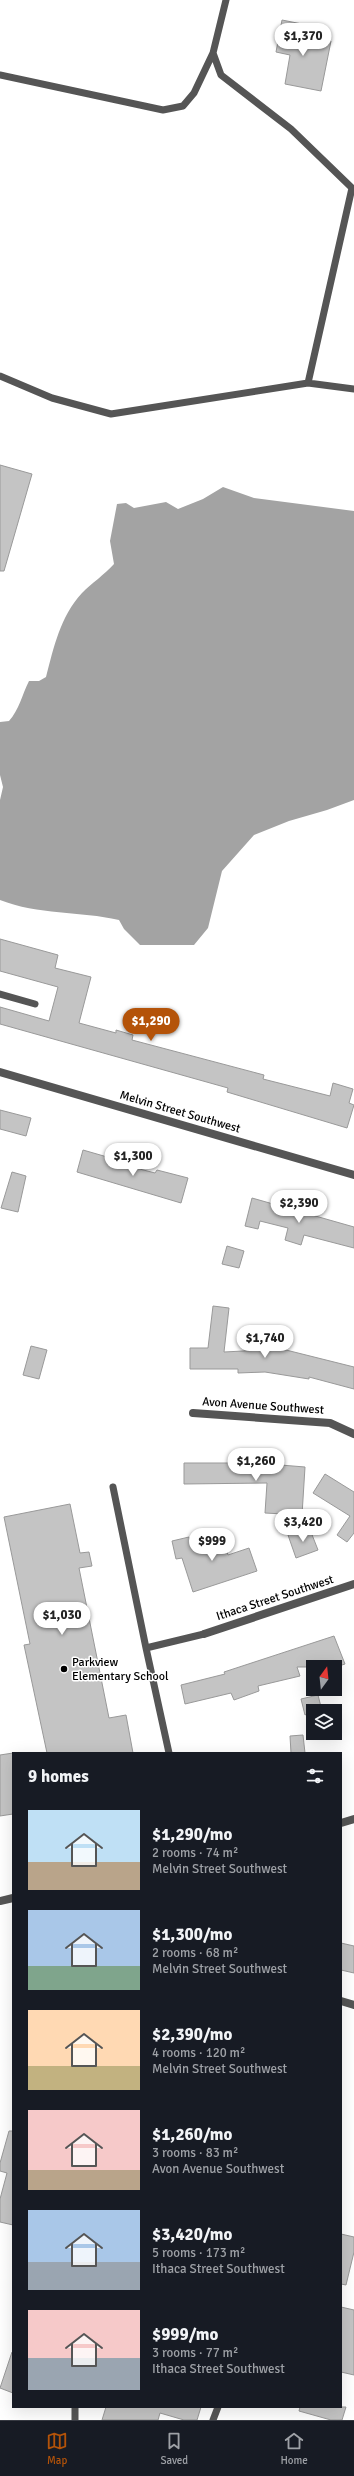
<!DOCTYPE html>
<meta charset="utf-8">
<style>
body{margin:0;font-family:Signika,sans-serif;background:#242831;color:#f1f3f6;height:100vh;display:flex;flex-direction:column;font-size:15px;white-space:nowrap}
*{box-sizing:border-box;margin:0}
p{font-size:13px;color:#9ea1a6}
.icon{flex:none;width:22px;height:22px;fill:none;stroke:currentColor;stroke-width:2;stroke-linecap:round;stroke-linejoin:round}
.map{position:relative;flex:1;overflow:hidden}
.panel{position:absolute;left:12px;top:1752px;width:330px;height:656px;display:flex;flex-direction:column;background:#171b24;border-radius:0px;box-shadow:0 4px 16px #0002}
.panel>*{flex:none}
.needle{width:26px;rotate:15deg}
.tools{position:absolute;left:306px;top:1660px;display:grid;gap:8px}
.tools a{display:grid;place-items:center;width:36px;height:36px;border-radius:0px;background:#171b24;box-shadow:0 4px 16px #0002;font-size:20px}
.price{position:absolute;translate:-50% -34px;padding:0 9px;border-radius:14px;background:#fff;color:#222;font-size:13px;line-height:26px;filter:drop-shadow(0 1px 2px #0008)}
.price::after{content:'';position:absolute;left:50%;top:24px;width:12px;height:9px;margin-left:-6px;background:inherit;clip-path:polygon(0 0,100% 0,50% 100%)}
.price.selected{background:#b45309;color:#fff}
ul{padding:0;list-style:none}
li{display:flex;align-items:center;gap:12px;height:100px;padding:0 16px}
li span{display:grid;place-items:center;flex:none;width:112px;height:80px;border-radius:0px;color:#555}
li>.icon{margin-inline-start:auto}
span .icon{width:48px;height:48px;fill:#fffc;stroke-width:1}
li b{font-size:17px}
h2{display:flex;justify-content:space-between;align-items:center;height:48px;padding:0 16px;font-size:17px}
.tabs{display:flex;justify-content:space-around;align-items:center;height:56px;border-top:1px solid #363941;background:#171b24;font-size:11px;color:#9ea1a6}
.tabs a{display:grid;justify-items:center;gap:2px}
.tabs .selected{color:#b45309}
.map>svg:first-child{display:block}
.water{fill:#a3a3a3}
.building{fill:#c4c4c4;stroke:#999}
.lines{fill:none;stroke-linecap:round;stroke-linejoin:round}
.service{stroke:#555;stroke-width:7}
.minor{stroke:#555;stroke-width:8}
.poi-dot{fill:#000;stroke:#fff;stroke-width:1.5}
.labels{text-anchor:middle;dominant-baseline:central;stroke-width:3;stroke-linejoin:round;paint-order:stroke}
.street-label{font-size:12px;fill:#000;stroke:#fff}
.poi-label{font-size:12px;fill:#000;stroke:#fff;text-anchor:start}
</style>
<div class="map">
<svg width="354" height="2420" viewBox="0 0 354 2420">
<rect width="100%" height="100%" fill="#fff"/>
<path class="water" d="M223,487L254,498L354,511V800L327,810L289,821L254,835L222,871L208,928L194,945H140L124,929L119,920C80,911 38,915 0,900V800L3,787L0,775V722L9,721C19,710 22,695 29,681H39L46,677C54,647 60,617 82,593C92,583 104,575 114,564L110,541L117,504L126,503L134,508L166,502L178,509L203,499Z"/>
<path class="building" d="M282,20L302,24L300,35L331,41L321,91L285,84L290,55L276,52Z
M0,465L32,474L4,571H0Z
M0,939L58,955L55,968L91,977L79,1023L116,1033V1030L133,1035L132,1040L264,1075L263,1079L330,1096L333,1083L353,1089L349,1103L354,1105L347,1128L227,1092L228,1088L0,1024V1007L49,1021L58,987L0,971Z
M0,1110L31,1118L26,1136L0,1129Z
M83,1150L128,1163V1166L155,1173L157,1170L188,1178L181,1203L77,1172Z
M12,1172L26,1176L18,1212L1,1208Z
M252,1198L354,1227V1248L304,1235L301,1245L285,1240L288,1228L260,1221L258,1229L245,1226Z
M227,1246L244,1251L239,1268L222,1264Z
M213,1306L229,1308L224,1352L282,1349L354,1367V1389L309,1377V1379L265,1372L238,1373V1369H190V1348H208Z
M31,1346L47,1350L39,1379L23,1375Z
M184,1463H256L305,1467L302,1515L265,1513L267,1483L184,1484Z
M325,1474L354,1492V1533L347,1542L337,1535L350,1516L313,1493Z
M70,1504L80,1553L89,1552L92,1566L79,1568L109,1718L126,1715L133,1753H47L24,1645L30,1644L4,1517Z
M309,1527L318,1550L296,1558L288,1535Z
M222,1534L228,1555L249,1548L257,1571L193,1592L182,1558L176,1559L172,1541L189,1537L191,1544Z
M334,1636L345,1664L336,1667H297L300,1676L258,1686L259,1691L234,1700L231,1693L185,1704L181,1685L225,1674L224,1672Z
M318,1695L322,1711H313L305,1715L301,1699Z
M303,1735L305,1753H291L290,1736Z
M13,1753V1814L0,1816V1755Z
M341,1943L354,1946V1973L341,1970Z
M9,2131H13V2225L0,2222V2199L7,2173L0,2171V2163Z
M341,2234L354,2237V2252L346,2285L341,2284Z
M341,2307L354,2310V2375L341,2372Z
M12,2352H13V2393L0,2388Z
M106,2407H201L197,2420H184L160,2413L158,2420H102Z
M300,2407H346L342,2420H331L299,2411Z"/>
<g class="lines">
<path class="service" d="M226,0L213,53L221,75L291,129L352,188L308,383L354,389
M0,75L163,110L183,106L194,93L213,53
M0,376L52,398L111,414L308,383
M0,994L35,1004
M113,1487L146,1648L204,1634
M146,1648L169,1753
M75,2420V2407
M213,2420L218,2407"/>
<path class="minor" d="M0,1072L354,1175
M193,1413L330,1423L354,1434
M204,1634L354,1584
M341,1823L354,1819
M0,1901L13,1898
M341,2001L354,2005"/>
</g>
<circle class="poi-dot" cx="64" cy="1669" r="4"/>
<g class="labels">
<g class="street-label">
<text transform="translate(180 1112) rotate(16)">Melvin Street Southwest</text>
<text transform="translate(263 1406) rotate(4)">Avon Avenue Southwest</text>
<text transform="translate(275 1598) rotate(-18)">Ithaca Street Southwest</text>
</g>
<g class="poi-label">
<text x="72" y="1662">Parkview<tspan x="72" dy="14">Elementary School</tspan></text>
</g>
</g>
</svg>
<div class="tools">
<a><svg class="needle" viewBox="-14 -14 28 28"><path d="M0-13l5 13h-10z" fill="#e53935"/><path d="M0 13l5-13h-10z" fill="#9ea1a6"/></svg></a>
<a><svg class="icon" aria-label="layers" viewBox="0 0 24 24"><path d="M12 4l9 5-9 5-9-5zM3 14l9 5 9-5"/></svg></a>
</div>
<b class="price" style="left:303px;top:57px">$1,370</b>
<b class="price selected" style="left:151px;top:1042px">$1,290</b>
<b class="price" style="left:133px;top:1177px">$1,300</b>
<b class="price" style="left:299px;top:1224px">$2,390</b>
<b class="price" style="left:265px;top:1359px">$1,740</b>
<b class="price" style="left:256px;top:1482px">$1,260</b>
<b class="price" style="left:303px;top:1543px">$3,420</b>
<b class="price" style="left:212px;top:1562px">$999</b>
<b class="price" style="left:62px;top:1636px">$1,030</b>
<section class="panel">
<h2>9 homes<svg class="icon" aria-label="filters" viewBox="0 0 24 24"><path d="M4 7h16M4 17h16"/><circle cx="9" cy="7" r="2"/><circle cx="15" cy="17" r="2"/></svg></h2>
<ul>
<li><span style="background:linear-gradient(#bfe0f5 65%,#b9a48a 0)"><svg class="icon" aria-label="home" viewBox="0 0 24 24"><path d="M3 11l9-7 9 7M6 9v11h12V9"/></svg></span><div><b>$1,290/mo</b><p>2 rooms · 74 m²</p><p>Melvin Street Southwest</p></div></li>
<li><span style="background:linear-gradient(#a9c7e8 70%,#7fa58c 0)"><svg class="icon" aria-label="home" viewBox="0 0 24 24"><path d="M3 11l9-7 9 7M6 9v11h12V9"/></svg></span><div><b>$1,300/mo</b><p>2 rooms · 68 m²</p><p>Melvin Street Southwest</p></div></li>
<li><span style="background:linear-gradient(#ffd9b3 70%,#c2b280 0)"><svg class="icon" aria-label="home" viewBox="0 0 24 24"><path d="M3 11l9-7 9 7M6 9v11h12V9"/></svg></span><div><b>$2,390/mo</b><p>4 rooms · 120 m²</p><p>Melvin Street Southwest</p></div></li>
<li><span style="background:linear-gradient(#f6c9c9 75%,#b9a48a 0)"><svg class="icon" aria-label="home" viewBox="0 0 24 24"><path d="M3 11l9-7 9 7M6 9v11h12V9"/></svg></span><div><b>$1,260/mo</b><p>3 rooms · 83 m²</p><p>Avon Avenue Southwest</p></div></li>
<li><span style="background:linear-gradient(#a9c7e8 65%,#9aa5b1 0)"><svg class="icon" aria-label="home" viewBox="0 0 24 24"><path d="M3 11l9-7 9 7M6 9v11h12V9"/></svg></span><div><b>$3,420/mo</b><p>5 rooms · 173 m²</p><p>Ithaca Street Southwest</p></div></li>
<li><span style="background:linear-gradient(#f6c9c9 60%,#9aa5b1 0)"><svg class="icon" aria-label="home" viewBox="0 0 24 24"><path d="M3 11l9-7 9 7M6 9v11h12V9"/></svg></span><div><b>$999/mo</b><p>3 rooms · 77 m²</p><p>Ithaca Street Southwest</p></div></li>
</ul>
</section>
</div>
<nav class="tabs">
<a class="selected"><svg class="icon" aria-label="map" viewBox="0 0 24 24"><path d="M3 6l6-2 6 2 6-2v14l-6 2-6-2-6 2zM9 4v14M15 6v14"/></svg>Map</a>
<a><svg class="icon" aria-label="saved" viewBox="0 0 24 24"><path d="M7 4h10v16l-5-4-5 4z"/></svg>Saved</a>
<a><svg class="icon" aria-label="home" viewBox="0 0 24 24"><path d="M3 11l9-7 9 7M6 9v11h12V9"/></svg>Home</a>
</nav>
